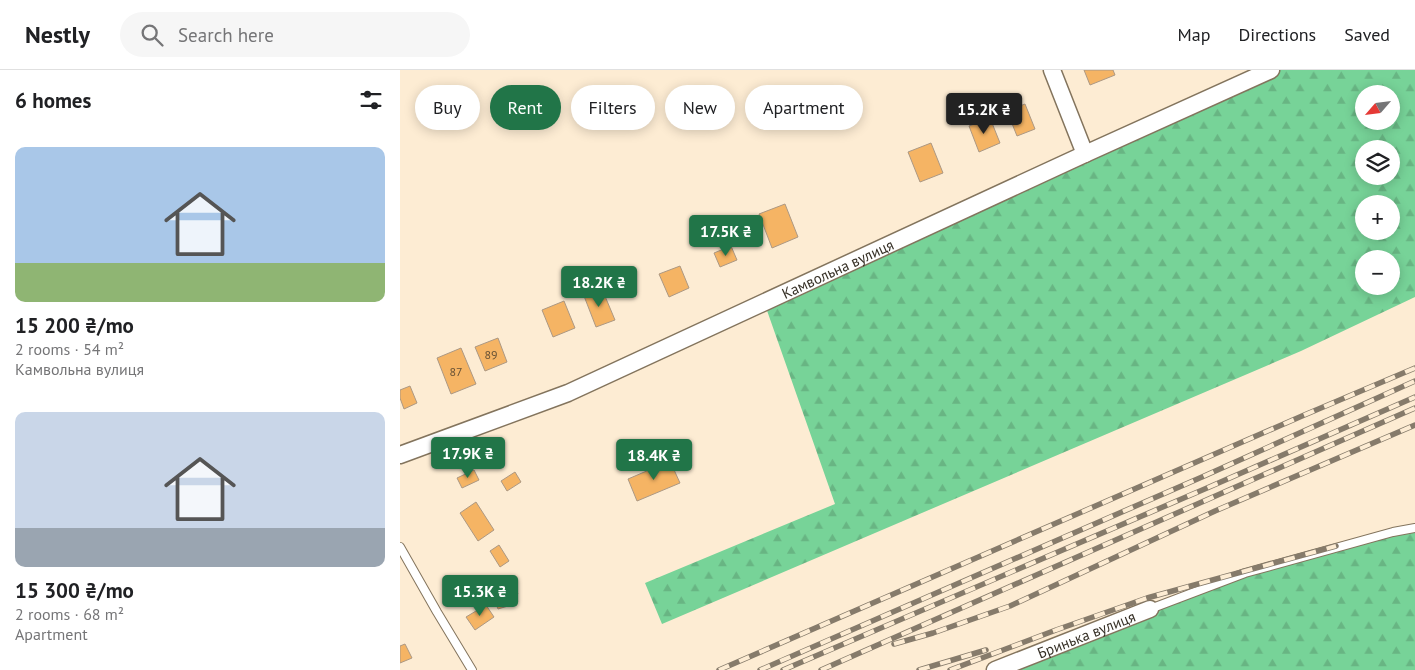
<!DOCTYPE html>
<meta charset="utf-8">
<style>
body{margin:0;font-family:"PT Sans",sans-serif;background:#f6f6f6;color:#202124;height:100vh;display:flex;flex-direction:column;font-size:19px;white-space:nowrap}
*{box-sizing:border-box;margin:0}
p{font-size:16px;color:#757577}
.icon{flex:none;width:28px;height:28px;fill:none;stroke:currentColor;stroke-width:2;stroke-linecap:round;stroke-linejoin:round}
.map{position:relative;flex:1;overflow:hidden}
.side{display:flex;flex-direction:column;background:#fff;width:400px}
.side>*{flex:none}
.guide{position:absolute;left:15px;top:15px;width:475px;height:45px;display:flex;gap:10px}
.needle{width:32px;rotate:242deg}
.tools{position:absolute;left:955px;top:15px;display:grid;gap:10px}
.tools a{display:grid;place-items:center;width:45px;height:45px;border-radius:50%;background:#fff;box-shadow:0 2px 12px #0003;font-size:25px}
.price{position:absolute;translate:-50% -42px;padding:0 11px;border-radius:5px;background:#217548;color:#fff;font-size:16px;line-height:32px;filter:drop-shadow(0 1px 2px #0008)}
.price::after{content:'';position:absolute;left:50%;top:30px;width:15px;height:11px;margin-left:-8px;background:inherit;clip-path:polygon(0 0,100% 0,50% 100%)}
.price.on{background:#222;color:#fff}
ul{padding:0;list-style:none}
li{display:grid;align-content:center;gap:10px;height:265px;padding:0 15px}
li span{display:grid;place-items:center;height:155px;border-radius:10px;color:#555}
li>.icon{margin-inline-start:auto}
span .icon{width:90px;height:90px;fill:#fffc;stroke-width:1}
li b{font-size:21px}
h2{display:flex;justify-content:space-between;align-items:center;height:60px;padding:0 15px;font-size:21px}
.tag{padding:0 18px;border-radius:22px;background:#fff;box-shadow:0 2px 12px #0003;font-size:18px;line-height:45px}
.tag.on{background:#217548;color:#fff}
header{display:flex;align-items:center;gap:30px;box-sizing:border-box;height:70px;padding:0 25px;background:#fff;border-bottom:1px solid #e0e0e0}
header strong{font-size:24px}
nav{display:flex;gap:28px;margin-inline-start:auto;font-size:18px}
.search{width:350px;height:45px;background:#f6f6f6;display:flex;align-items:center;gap:12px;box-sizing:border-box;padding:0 18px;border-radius:28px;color:#757577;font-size:19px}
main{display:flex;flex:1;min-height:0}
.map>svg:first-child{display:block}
.forest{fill:url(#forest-firs);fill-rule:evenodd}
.building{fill:#f5b464;stroke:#ac9883}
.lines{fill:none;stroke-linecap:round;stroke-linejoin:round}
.lane-casing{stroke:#83745d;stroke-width:10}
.street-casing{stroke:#83745d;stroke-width:19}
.lane{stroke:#fff;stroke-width:8}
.street{stroke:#fff;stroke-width:16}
.rail-casing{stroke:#867b6b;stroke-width:5.5}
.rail{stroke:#fdecd3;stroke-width:4;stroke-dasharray:11;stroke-linecap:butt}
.labels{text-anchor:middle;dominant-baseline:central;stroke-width:4;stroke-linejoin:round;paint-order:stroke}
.number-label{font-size:12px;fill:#655035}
.street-label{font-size:15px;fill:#352f25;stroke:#fdecd3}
</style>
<header>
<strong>Nestly</strong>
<div class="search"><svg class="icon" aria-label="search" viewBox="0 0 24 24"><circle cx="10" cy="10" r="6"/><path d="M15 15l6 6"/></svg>Search here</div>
<nav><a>Map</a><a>Directions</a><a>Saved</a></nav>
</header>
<main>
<section class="side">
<h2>6 homes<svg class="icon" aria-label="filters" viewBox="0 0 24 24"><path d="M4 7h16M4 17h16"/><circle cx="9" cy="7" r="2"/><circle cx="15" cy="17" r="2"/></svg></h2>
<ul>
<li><span style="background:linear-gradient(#a9c7e8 75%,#8fb573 0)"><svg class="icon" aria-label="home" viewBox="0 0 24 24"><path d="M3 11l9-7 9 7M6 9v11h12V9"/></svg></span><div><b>15 200 ₴/mo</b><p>2 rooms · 54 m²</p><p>Камвольна вулиця</p></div></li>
<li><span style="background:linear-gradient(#c9d6e8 75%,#9aa5b1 0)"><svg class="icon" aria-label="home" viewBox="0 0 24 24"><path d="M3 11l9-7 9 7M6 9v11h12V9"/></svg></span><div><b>15 300 ₴/mo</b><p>2 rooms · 68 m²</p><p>Apartment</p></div></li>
</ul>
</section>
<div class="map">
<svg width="1015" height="600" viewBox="0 0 1015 600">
<defs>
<pattern id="forest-firs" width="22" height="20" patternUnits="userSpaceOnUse" patternTransform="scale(1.25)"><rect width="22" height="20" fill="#77d398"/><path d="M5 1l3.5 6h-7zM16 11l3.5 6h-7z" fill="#68b583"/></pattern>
</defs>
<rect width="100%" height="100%" fill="#fdecd3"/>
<path class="forest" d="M871,0H1015V227L901,281L262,554L245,513L435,434L364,232ZM964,24H991V51H964ZM964,79H991V106H964ZM964,134H991V161H964ZM964,189H991V216H964Z
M1015,458V600H618L613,593L845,503Z"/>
<path class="building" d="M684,0H713L715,5L690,15Z
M625,34L635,59L617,66L607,41Z
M590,48L600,73L579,82L569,56Z
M531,73L543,103L520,112L508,82Z
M385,134L398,167L372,178L359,144Z
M331,176L337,190L320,197L314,183Z
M280,196L289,218L269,227L259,204Z
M202,219L215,250L196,257L184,226Z
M164,231L175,258L153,267L142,240Z
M98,268L107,292L85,301L75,277Z
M61,278L76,314L51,324L37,288Z
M10,316L17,333L4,339L0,328V320Z
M270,391L280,413L237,431L228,409Z
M74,400L79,410L62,418L57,408Z
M115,402L121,412L107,421L101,411Z
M76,432L94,460L78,471L60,443Z
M99,475L109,491L100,497L90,481Z
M110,511L118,524L111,529L103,515Z
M100,518L108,536L98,539L91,522Z
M86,535L94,547L75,560L66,547Z
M5,574L12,588L0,593V576Z"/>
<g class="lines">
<g class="lane-casing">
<path id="lane" d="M0,477L37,542L72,600
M750,539L845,503L993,462L1015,458"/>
</g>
<g class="street-casing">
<g id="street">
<path d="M652,0L685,84"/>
<path id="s1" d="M0,385L168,323L685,84L871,0"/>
<path id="s2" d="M595,600L750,539"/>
</g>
</g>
<use href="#lane" class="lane"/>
<use href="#street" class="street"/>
<g class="rail-casing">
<path id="rail" d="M494,574L533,563L610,536L815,441L1015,355
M319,600L902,346L1015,298
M360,600L802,407L1015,311
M383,600L807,418L1015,327
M421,600L1015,338
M519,600L586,580
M550,600L656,560L747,528L936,476"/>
</g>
<use href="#rail" class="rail"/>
</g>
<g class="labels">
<g class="number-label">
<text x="91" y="284">89</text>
<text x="56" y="301">87</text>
</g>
<g class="street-label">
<text stroke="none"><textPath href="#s1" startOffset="476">Камвольна вулиця</textPath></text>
<text stroke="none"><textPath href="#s2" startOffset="98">Бринька вулиця</textPath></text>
</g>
</g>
</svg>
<div class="tools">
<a><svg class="needle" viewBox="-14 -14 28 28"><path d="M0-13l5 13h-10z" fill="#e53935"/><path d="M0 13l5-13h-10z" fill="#757577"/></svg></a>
<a><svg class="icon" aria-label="layers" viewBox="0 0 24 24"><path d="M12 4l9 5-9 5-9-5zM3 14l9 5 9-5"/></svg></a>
<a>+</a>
<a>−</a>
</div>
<b class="price on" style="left:584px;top:65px">15.2K ₴</b>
<b class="price" style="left:326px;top:187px">17.5K ₴</b>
<b class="price" style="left:199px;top:238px">18.2K ₴</b>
<b class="price" style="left:68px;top:409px">17.9K ₴</b>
<b class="price" style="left:254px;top:411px">18.4K ₴</b>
<b class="price" style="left:80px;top:547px">15.3K ₴</b>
<div class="guide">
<a class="tag">Buy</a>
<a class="tag on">Rent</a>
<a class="tag">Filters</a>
<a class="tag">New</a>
<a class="tag">Apartment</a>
</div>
</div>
</main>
